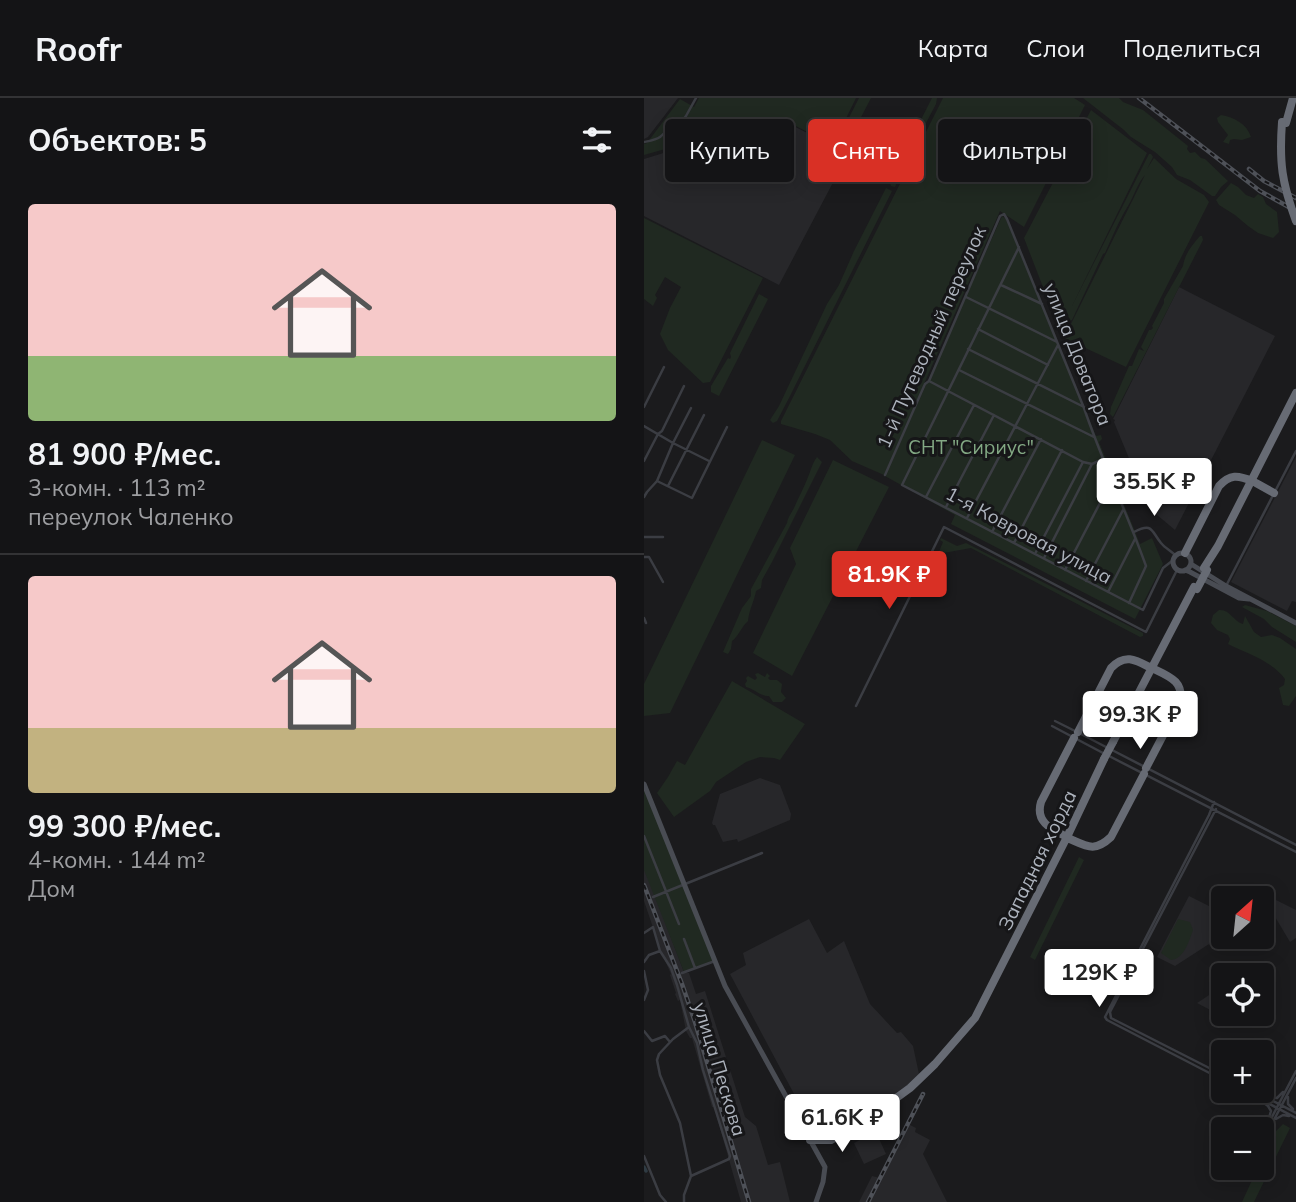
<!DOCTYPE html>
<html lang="ru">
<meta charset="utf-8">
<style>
body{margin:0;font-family:Mulish,sans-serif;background:#1d1d1f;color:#f1f3f6;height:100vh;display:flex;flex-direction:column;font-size:26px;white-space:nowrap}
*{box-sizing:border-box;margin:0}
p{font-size:23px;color:#9d9ea1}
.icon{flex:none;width:38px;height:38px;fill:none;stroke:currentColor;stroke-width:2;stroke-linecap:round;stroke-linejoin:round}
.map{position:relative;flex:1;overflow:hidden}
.side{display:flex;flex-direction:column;background:#141416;width:644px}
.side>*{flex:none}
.guide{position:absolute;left:21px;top:21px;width:525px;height:63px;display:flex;gap:14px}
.needle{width:46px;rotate:27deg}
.controls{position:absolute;left:567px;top:788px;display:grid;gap:14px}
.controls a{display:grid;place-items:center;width:63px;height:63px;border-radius:7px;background:#141416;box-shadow:0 4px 18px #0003,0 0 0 2px #333335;font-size:35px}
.price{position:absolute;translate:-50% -60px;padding:0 16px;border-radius:7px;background:#fff;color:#222;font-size:23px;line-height:46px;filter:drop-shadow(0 2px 4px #0008)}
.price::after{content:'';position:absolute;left:50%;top:42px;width:21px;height:16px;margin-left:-10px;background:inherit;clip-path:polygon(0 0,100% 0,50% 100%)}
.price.on{background:#d93025;color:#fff}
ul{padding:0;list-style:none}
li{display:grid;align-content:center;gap:14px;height:371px;padding:0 28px}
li+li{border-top:2px solid #333335}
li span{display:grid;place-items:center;height:217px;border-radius:7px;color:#555}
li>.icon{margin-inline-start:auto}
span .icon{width:126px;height:126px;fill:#fffc;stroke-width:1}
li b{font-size:30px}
h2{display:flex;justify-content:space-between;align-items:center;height:84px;padding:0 28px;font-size:30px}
.chip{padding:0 24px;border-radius:7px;background:#141416;box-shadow:0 4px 18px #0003,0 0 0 2px #333335;font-size:24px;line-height:63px}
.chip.on{background:#d93025;color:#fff}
header{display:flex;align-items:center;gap:42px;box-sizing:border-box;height:98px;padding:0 35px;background:#141416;border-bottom:2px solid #333335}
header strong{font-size:33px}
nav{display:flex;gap:38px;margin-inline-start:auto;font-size:24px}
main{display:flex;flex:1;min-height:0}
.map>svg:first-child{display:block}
.built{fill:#27272a}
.green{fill:#202921}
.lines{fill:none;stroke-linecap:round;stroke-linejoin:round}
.canal{stroke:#2f3b43;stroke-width:3.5}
.street{stroke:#3b3d43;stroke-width:2.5}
.secondary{stroke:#494c53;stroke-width:5}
.highway{stroke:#676b74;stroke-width:8}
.rail-casing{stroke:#4e5158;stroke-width:4.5}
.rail{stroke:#161618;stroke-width:2;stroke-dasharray:5;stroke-linecap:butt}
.highway-bridge{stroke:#676b74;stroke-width:8}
.labels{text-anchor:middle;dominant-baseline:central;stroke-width:6;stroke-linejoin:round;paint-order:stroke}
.street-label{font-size:19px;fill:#adb3bd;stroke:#161618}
.park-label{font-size:19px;fill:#83a984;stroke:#161618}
</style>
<header>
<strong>Roofr</strong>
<nav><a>Карта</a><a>Слои</a><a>Поделиться</a></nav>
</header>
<main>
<section class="side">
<h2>Объектов: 5<svg class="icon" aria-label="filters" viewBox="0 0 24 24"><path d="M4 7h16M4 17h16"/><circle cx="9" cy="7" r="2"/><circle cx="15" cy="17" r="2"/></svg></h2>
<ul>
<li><span style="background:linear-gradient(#f6c9c9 70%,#8fb573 0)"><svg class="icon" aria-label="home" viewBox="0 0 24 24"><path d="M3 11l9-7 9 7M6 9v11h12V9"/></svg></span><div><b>81 900 ₽/мес.</b><p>3-комн. · 113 m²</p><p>переулок Чаленко</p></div></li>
<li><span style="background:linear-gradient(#f6c9c9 70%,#c2b280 0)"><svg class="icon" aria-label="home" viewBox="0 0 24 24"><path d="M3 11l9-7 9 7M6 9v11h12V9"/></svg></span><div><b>99 300 ₽/мес.</b><p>4-комн. · 144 m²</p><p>Дом</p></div></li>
</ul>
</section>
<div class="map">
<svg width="652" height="1104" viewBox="0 0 652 1104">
<rect width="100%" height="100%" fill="#1b1b1d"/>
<path class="built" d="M0,0H34L4,39L0,41Z
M134,20L204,56L135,187L0,118V61Z
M535,189L631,238L531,432L506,411L470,324L471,322L469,321Z
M652,359V504L648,503L643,513L587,484Z
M116,680L136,687L147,716L146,722L94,744L93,741L79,744L71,727H69L68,725L76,696Z
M0,768L40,874L45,875L52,896L61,893L101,1019L112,1028L124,1067L136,1064L146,1104H97L70,1009H68L48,940H46L42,933L36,902L34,903L31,896L32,895L26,877L27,876L18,856L0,803Z
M545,798L579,815V837L531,868L513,859Z
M632,802L652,812V840L646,844L627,812Z
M165,821L183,855L200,843L226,906L253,935L257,934L269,948L275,976L252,1000L183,1040L180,1036L172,1037L86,876L102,867L99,855Z
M579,888V915H599L601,918L591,925L553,905Z
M264,1026L272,1030L271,1034L286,1042L279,1056L303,1104H215L228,1078L236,1080Z
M232,1034L242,1056L220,1066L210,1045Z"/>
<path class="green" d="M55,0H212L189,47L134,19L0,57V46L3,45L36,1L50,9Z
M215,0H227L200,52L191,47Z
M288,0H293L292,6L270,48L251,89L247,88L244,80L253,70L256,62L260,60V55Z
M299,0H430L441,7L380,129L356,113L240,377L208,363L186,342L171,336L137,326V323Z
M439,0H475L479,4L499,12L544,48L543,51L546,55L551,54L557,60L561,61L584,83L577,89L571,98H568L546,82L533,77L528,69L511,54L487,39L480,32Z
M447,12L503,55L427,210L505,56H507L509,59L503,71L510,60L532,81L560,97L565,104L482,269L420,240L501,77C493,86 490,98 484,108C475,122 468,140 461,155L459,156L428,222L425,223L419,239H417L416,236L424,221L425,217L416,233L380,140Z
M577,17C590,19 603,26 607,39L598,42L590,41L586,42L585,46L579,44L584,37L574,24L573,20Z
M587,85L594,89L602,97L610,100L614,96L619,99L622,106L633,114L635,134L629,140L614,135L604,128L591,117L575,107L572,102Z
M242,90L248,93L145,300L133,323L129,325L126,322L135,308L183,206L195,187L210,153Z
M358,118L362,121L452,338L457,337L458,341L455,344L496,446L508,440L519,466L491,521L307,426L311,417L241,378Z
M0,120L119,180L66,284L59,285L24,252L16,236L26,210L37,189L21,179L11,197L13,200L9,208L0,201Z
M556,138H558L559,142L469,319L466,316L467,309L485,268H488L495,251L500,253L497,249L505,232H507L509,230L508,228L520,205V201L539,168C541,155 549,146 556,138Z
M115,196L124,201L75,298L67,294V288L84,260L86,261L87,259L86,255Z
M118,342L151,357L26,615L0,618V586Z
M173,359L178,364L128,464L118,482L117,490L112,493C110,504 105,512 104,523C97,529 95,538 88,543L87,551L84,556L79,554L98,510L107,498V491L143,425C144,419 147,416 150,410C154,400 160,390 164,379C167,372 168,366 173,359Z
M189,362L245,389L148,578L109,555L152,466L146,450Z
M297,440L313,448L322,445L499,535V538L496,539L327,450L294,456L299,444L296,442Z
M601,507L623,513L652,528V544L628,529L620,521L598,509Z
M575,512C586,511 589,523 599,526L601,518L610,534L617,539L628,537L636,540L652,551V598L645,608L639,607L635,590L640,587L641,581C628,563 604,556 584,546L586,541L584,537L573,532L567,525L569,517Z
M114,575L121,579L123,575L126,578L124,580L126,582H133L138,586L137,594L142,600L138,604H129L125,598C115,598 111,591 102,589L101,586L103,583L102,580L104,578L111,582L113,580L111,576Z
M88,583L161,626L136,662L130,660L116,659L102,664L72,684L66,693L30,719L13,695L24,679L33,663L41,667Z
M0,690L70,864L40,874L0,772Z
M435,759L440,762L391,862L386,859Z
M534,821L546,824L549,832C545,843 540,861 527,862L517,855Z
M639,1026L646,1030L610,1104H598L614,1069H618V1061L625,1045L623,1042Z"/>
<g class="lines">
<path class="canal" d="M0,1069L2,1073"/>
<path class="street" d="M0,44C5,43 12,42 16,39C24,33 23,28 34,28L42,18L52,0
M375,149L258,387L499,512L519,470L528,463
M357,187L398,206
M322,199L413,244
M334,231L404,267
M324,251L440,309
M315,272L450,339
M285,283L439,364L448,366L459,361
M0,309L20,269
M0,328L29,345L65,363
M0,363L14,336L18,333L40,288
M241,377L281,286L285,283L356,118L360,116L363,121L440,310C458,363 483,415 502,468L485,505
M13,383L48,400L83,329
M24,388L60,317
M0,399L3,394L13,383L29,345L47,310
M282,399L330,307
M302,409L350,317
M323,420L414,247
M348,434L397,341
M490,434C509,424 507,433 517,445C521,450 527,453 531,457
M0,439H19
M370,445L418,352
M392,454L439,364
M0,459H5L19,484
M400,460L448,366
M421,472L468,382
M442,483L479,412
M582,488L652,353
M464,494L491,441
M0,520L2,525
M212,608L300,429L502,534L533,472
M411,623L431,633
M408,628L459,655
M437,636L462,649
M468,652L652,747
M465,658L652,754
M570,704L565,717L461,919L463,922L579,982
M0,738L35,826
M9,799L118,755
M0,835L9,829L16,853L27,870L33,887L45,929L53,945L59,972L86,1058L85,1061L47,1078
M40,841L51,870
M0,864L5,857L16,853
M0,873L4,892L0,902
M38,875L71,863
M467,920L466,914L572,711
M467,920L579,977
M0,933L8,943L21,938L26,944
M652,973L619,1036L622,1037L652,980
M599,992L652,1020
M608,992L652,1015
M624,999L633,1000L639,994
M644,999V1006L649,1011
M620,1005L624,1008L627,1013L624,1023
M632,1021L639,1017L645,1018
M191,1043L198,1044L219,1031
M0,1058L16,1097L22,1104
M40,1104V1097L47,1078L36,1025L16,977L13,962L15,956L29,941L45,929"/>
<path class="secondary" d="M529 464a9 9 0 1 1 18 0a9 9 0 1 1-18 0Z
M547,466L582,488L652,525
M541,472L546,474L595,500L605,501
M0,686L81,888L181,1069L179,1084L172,1104"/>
<path class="highway" d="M642,25L649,0
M612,385L630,395
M541,455L575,388C586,376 594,377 608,383
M560,470L574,448L652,295
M434,634L467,570C481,555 492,562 507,570
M469,644L550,489
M502,670L536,605C540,584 527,579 510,571
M423,739C407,731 391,724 397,704L430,640
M426,741C444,749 451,754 467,739L500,676
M166,1042H187L211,1027L218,1025L266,990L291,966L331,920L423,739L460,661"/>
<g class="rail-casing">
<path id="rail" d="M495,0L616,93L652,113
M605,71L620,83L652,100
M0,787L38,886L51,924L105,1104
M224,1104L279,996"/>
</g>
<use href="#rail" class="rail"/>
<path class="highway-bridge" d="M638,24C635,65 638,85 652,123
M553,491L563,472
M460,661L469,644"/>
</g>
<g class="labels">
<g class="street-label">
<text transform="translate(287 239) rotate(-66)">1-й Путеводный переулок</text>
<text transform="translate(434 256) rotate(68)">улица Доватора</text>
<text transform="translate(385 437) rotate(28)">1-я Ковровая улица</text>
<text transform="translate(393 762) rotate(-64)">Западная хорда</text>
<text transform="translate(76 971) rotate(73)">улица Пескова</text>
</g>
<g class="park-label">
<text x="327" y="349">СНТ "Сириус"</text>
</g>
</g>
</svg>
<div class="controls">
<a><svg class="needle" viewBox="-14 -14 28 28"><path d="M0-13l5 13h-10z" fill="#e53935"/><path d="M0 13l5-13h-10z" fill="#9d9ea1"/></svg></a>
<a><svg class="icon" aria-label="locate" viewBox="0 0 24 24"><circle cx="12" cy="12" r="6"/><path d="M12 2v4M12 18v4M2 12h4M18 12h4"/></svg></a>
<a>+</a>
<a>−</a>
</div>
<b class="price" style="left:510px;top:420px">35.5K ₽</b>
<b class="price on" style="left:245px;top:513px">81.9K ₽</b>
<b class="price" style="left:496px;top:653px">99.3K ₽</b>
<b class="price" style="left:455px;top:911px">129K ₽</b>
<b class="price" style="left:198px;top:1056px">61.6K ₽</b>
<div class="guide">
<a class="chip">Купить</a>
<a class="chip on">Снять</a>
<a class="chip">Фильтры</a>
</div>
</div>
</main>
